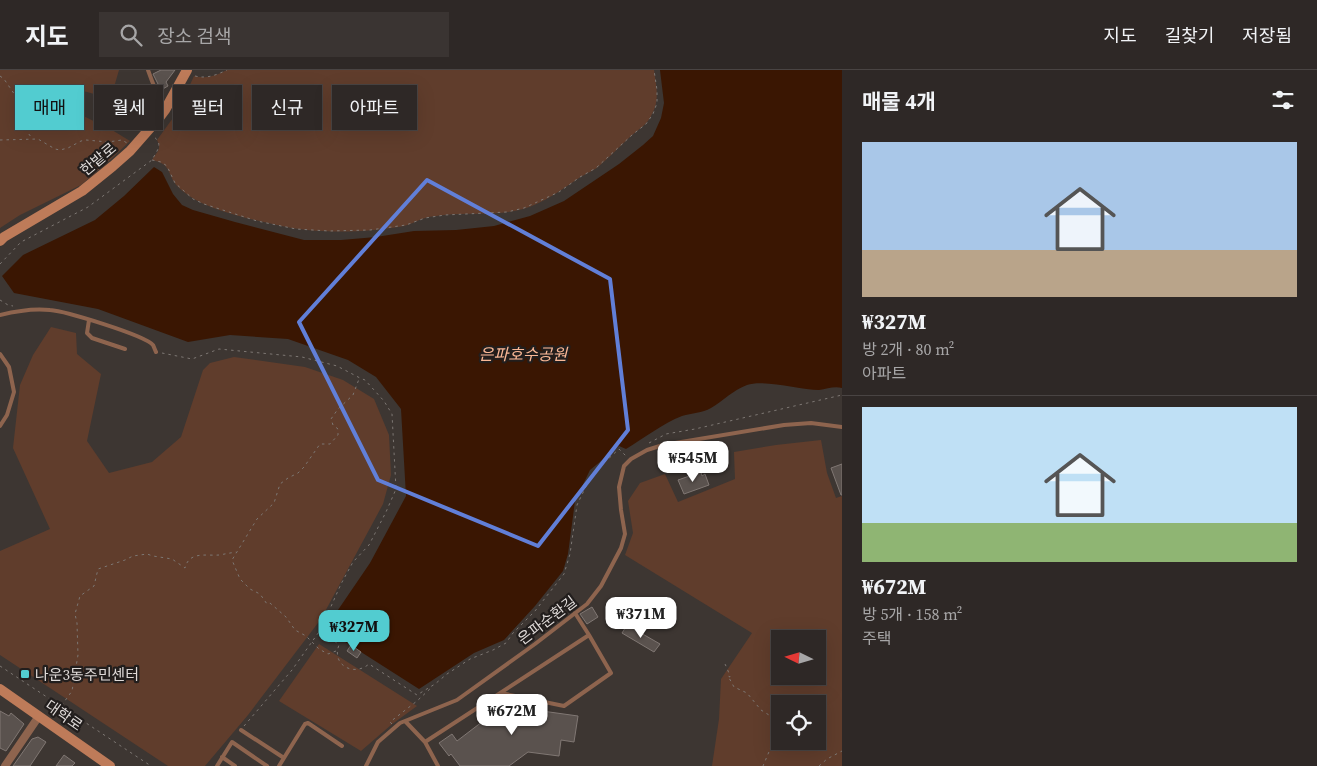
<!DOCTYPE html>
<html lang="ko">
<meta charset="utf-8">
<style>
body{margin:0;font-family:"Source Serif 4","Noto Sans KR",serif;background:#3a3432;color:#f1f3f6;height:100vh;display:flex;flex-direction:column;font-size:19px;white-space:nowrap}
*{box-sizing:border-box;margin:0}
p{font-size:16px;color:#a7a6a7}
.icon{flex:none;width:28px;height:28px;fill:none;stroke:currentColor;stroke-width:2;stroke-linecap:round;stroke-linejoin:round}
.map{position:relative;flex:1;overflow:hidden}
.sheet{display:flex;flex-direction:column;background:#2e2826;width:475px}
.sheet>*{flex:none}
.guide{position:absolute;left:15px;top:15px;width:475px;height:45px;display:flex;gap:10px}
.needle{width:32px;rotate:275deg}
.fabs{position:absolute;left:771px;top:560px;display:grid;gap:10px}
.fabs a{display:grid;place-items:center;width:55px;height:55px;border-radius:0px;background:#2e2826;box-shadow:0 5px 20px #0002,0 0 0 1px #494443;font-size:25px}
.price{position:absolute;translate:-50% -42px;padding:0 11px;border-radius:10px;background:#fff;color:#222;font-size:16px;line-height:32px;filter:drop-shadow(0 1px 2px #0008)}
.price::after{content:'';position:absolute;left:50%;top:30px;width:15px;height:11px;margin-left:-8px;background:inherit;clip-path:polygon(0 0,100% 0,50% 100%)}
.price.current{background:#52ccd0;color:#111}
ul{padding:0;list-style:none}
li{display:grid;align-content:center;gap:10px;height:265px;padding:0 20px}
li+li{border-top:1px solid #494443}
li span{display:grid;place-items:center;height:155px;border-radius:0px;color:#555}
li>.icon{margin-inline-start:auto}
span .icon{width:90px;height:90px;fill:#fffc;stroke-width:1}
li b{font-size:21px}
h2{display:flex;justify-content:space-between;align-items:center;height:60px;padding:0 20px;font-size:21px}
.tag{padding:0 18px;border-radius:0px;background:#2e2826;box-shadow:0 5px 20px #0002,0 0 0 1px #494443;font-size:18px;line-height:45px}
.tag.current{background:#52ccd0;color:#111}
header{display:flex;align-items:center;gap:30px;box-sizing:border-box;height:70px;padding:0 25px;background:#2e2826;border-bottom:1px solid #494443}
header strong{font-size:24px}
nav{display:flex;gap:28px;margin-inline-start:auto;font-size:18px}
.search{width:350px;height:45px;background:#3a3432;display:flex;align-items:center;gap:12px;box-sizing:border-box;padding:0 18px;border-radius:0px;color:#a7a6a7;font-size:19px}
main{display:flex;flex:1;min-height:0}
.map>svg:first-child{display:block}
.green{fill:#603d2c;fill-rule:evenodd}
.water{fill:#3a1602}
.building{fill:#5a524e;stroke:#807773}
.lines{fill:none;stroke-linecap:round;stroke-linejoin:round}
.path{stroke:#7d7773;stroke-width:1;stroke-dasharray:2.5 4;stroke-linecap:butt}
.lane{stroke:#8e644e;stroke-width:4}
.street{stroke:#8e644e;stroke-width:8}
.secondary{stroke:#be7b59;stroke-width:10}
.marked{fill:none;stroke:#617fd8;stroke-width:4;stroke-linejoin:round}
.poi-dot{fill:#52ccd0;stroke:#221e1d;stroke-width:2}
.labels{text-anchor:middle;dominant-baseline:central;stroke-width:4.5;stroke-linejoin:round;paint-order:stroke}
.street-label{font-size:15px;fill:#dfdad8;stroke:#221e1d}
.poi-label{font-size:15px;fill:#dfdad8;stroke:#221e1d;text-anchor:start}
.water-label{font-size:16px;font-style:italic;fill:#fab896;stroke:#221e1d}
</style>
<header>
<strong>지도</strong>
<div class="search"><svg class="icon" aria-label="search" viewBox="0 0 24 24"><circle cx="10" cy="10" r="6"/><path d="M15 15l6 6"/></svg>장소 검색</div>
<nav><a>지도</a><a>길찾기</a><a>저장됨</a></nav>
</header>
<main>
<div class="map">
<svg width="842" height="696" viewBox="0 0 842 696">
<rect width="100%" height="100%" fill="#3d3632"/>
<path class="green" d="M0,0H119L110,31H106L98,25L76,19H74L65,37L112,60L130,71L108,92L81,115L20,145L0,158Z
M227,0H654C656,15 660,30 652,44C648,54 639,59 631,66C620,76 610,87 598,97C593,101 585,104 579,108C561,120 544,133 523,139C497,146 471,142 444,145C438,146 431,146 425,148C418,150 412,154 404,156C366,163 315,164 277,155C253,150 210,140 191,127C185,123 178,118 174,112C167,99 169,94 152,90C157,81 162,80 157,70L178,41L194,6C207,9 215,6 227,0Z
M51,257L76,263L77,284L101,304L87,371L109,403L152,392L181,367L203,300L210,293L234,287L305,297L343,310L374,329L389,365L391,405L383,434L321,549L248,645L205,696H168L0,585V481L50,459L13,378L20,315L33,285Z
M821,370L827,403L836,428L842,426V696H712L719,649L721,609L752,563L625,485L633,463L628,431L640,413L665,404L678,432L735,409L734,382L776,375ZM780,569H818V606H780ZM780,634H818V671H780Z
M319,574L417,636L391,655L361,681L279,631Z"/>
<path class="water" d="M660,0H842V318C834,316 827,319 819,320C800,320 764,309 747,315C733,320 723,331 711,338C702,343 692,343 682,346C663,353 643,369 626,379L619,376L590,400L575,431L568,484L563,501L535,536L504,570L474,583L419,619L325,559L370,493L406,426L401,339L376,307L348,290L288,269L230,265L188,272L98,239L14,223L2,206L23,185L95,150L124,126L154,97L162,102L173,124L182,135L193,140L235,152L304,170H341L376,167L414,161L456,160L494,156L530,146L564,131L619,94L643,75L653,66L661,48L664,33Z"/>
<path class="building" d="M161,0H175L166,12L168,16L161,20L153,4Z
M842,394V425H841L831,398Z
M701,402L702,406L705,404L709,415L684,424L678,410Z
M592,537L598,547L587,554L580,544Z
M627,555L660,574L654,582L622,563Z
M351,575L361,582L357,588L347,581Z
M515,630L528,632L535,640L578,646L574,672L561,670L559,686L528,682L509,696H460L451,684L449,686L439,673L452,664L457,671L508,632Z
M0,641L9,646L11,643L24,654L6,681L0,678Z
M38,667L46,672L30,696H13L32,669Z
M64,685L75,693L72,696H56Z"/>
<g class="lines">
<path class="path" d="M0,6L4,9L17,28L28,35C30,50 18,52 32,68
M195,6C207,9 216,5 227,0
M0,70L38,69L55,79L60,80L68,78L81,71L86,70L108,72L122,70L127,73
M152,90L161,92L167,96L175,113L193,129L204,134L257,151L296,159L329,161L370,160L406,155L425,148L445,145L507,142L524,138L559,122L580,107L596,98L632,65L646,54L653,44L657,33V20L654,0
M0,194L21,172L88,137L152,90C156,82 164,74 154,67
M0,230L8,235L13,236
M162,283L192,289L219,279L302,287L337,296L360,308L365,310L384,331L392,344L396,419L386,442L369,475L353,492L341,514L321,559L339,575C331,595 354,607 369,594L417,625L435,614L447,604L470,589L493,580L506,573L513,563L535,541L564,504L570,484L577,435L592,404L619,379L626,386
M649,373L666,364L695,359L842,325
M336,581L328,584L319,579L306,566L295,560L286,547L270,533L267,534L260,524L250,519L240,509L232,490L257,449L274,433L280,414L288,408L298,403L304,397L320,374H330L338,365V359L333,355L331,349L338,339L353,325L359,309
M725,594C726,596 730,605 730,607L728,606L734,617L747,623L761,640L769,645L779,658L763,696
M0,596L151,696
M54,646L72,621L78,585L77,553L75,544L80,526L94,516L98,499L125,490L133,486L147,484L153,486L172,489L185,498C189,481 206,486 219,485C225,484 230,483 236,482
M392,654L390,652L417,631L432,617
M244,656L292,600L321,559
M819,696L827,689L842,681"/>
<path class="lane" d="M148,0C152,11 157,27 165,36
M0,245C16,241 33,238 50,240C65,241 144,265 153,275C154,277 155,280 156,282
M89,250L87,263L92,268L125,279
M0,284L9,297L14,322L7,345L0,356
M501,623L564,636L611,603L589,565
M405,651L425,672L438,696
M241,660L284,688
M425,672L589,565L575,543
M222,687L235,696
M217,696L232,672L267,696
M279,696L305,654L308,653L342,676
M366,696L378,672L400,653L457,630L535,574L587,534L601,516L621,478L625,464L621,440L619,417L624,396L631,389L647,380L663,375L784,355L811,353L842,357"/>
<path class="street" d="M5,696L39,646"/>
<path class="secondary" d="M0,171L4,167L82,121L113,96L130,81L159,48L165,40L187,0
M0,619L110,696"/>
</g>
<path class="marked" d="M427,110L610,209L628,360L538,476L378,410L299,252Z"/>
<rect class="poi-dot" x="20" y="599" width="10" height="10" rx="2.5"/>
<g class="labels">
<g class="street-label">
<text transform="translate(98 89) rotate(-40)">한밭로</text>
<text transform="translate(547 550) rotate(-37)">은파순환길</text>
<text transform="translate(64 645) rotate(35)">대학로</text>
</g>
<g class="poi-label">
<text x="35" y="604">나운3동주민센터</text>
</g>
<g class="water-label">
<text x="523" y="284">은파호수공원</text>
</g>
</g>
</svg>
<div class="fabs">
<a><svg class="needle" viewBox="-14 -14 28 28"><path d="M0-13l5 13h-10z" fill="#e53935"/><path d="M0 13l5-13h-10z" fill="#a7a6a7"/></svg></a>
<a><svg class="icon" aria-label="locate" viewBox="0 0 24 24"><circle cx="12" cy="12" r="6"/><path d="M12 2v4M12 18v4M2 12h4M18 12h4"/></svg></a>
</div>
<b class="price" style="left:693px;top:413px">₩545M</b>
<b class="price" style="left:641px;top:569px">₩371M</b>
<b class="price current" style="left:354px;top:582px">₩327M</b>
<b class="price" style="left:512px;top:666px">₩672M</b>
<div class="guide">
<a class="tag current">매매</a>
<a class="tag">월세</a>
<a class="tag">필터</a>
<a class="tag">신규</a>
<a class="tag">아파트</a>
</div>
</div>
<section class="sheet">
<h2>매물 4개<svg class="icon" aria-label="filters" viewBox="0 0 24 24"><path d="M4 7h16M4 17h16"/><circle cx="9" cy="7" r="2"/><circle cx="15" cy="17" r="2"/></svg></h2>
<ul>
<li><span style="background:linear-gradient(#a9c7e8 70%,#b9a48a 0)"><svg class="icon" aria-label="home" viewBox="0 0 24 24"><path d="M3 11l9-7 9 7M6 9v11h12V9"/></svg></span><div><b>₩327M</b><p>방 2개 · 80 m²</p><p>아파트</p></div></li>
<li><span style="background:linear-gradient(#bfe0f5 75%,#8fb573 0)"><svg class="icon" aria-label="home" viewBox="0 0 24 24"><path d="M3 11l9-7 9 7M6 9v11h12V9"/></svg></span><div><b>₩672M</b><p>방 5개 · 158 m²</p><p>주택</p></div></li>
</ul>
</section>
</main>
